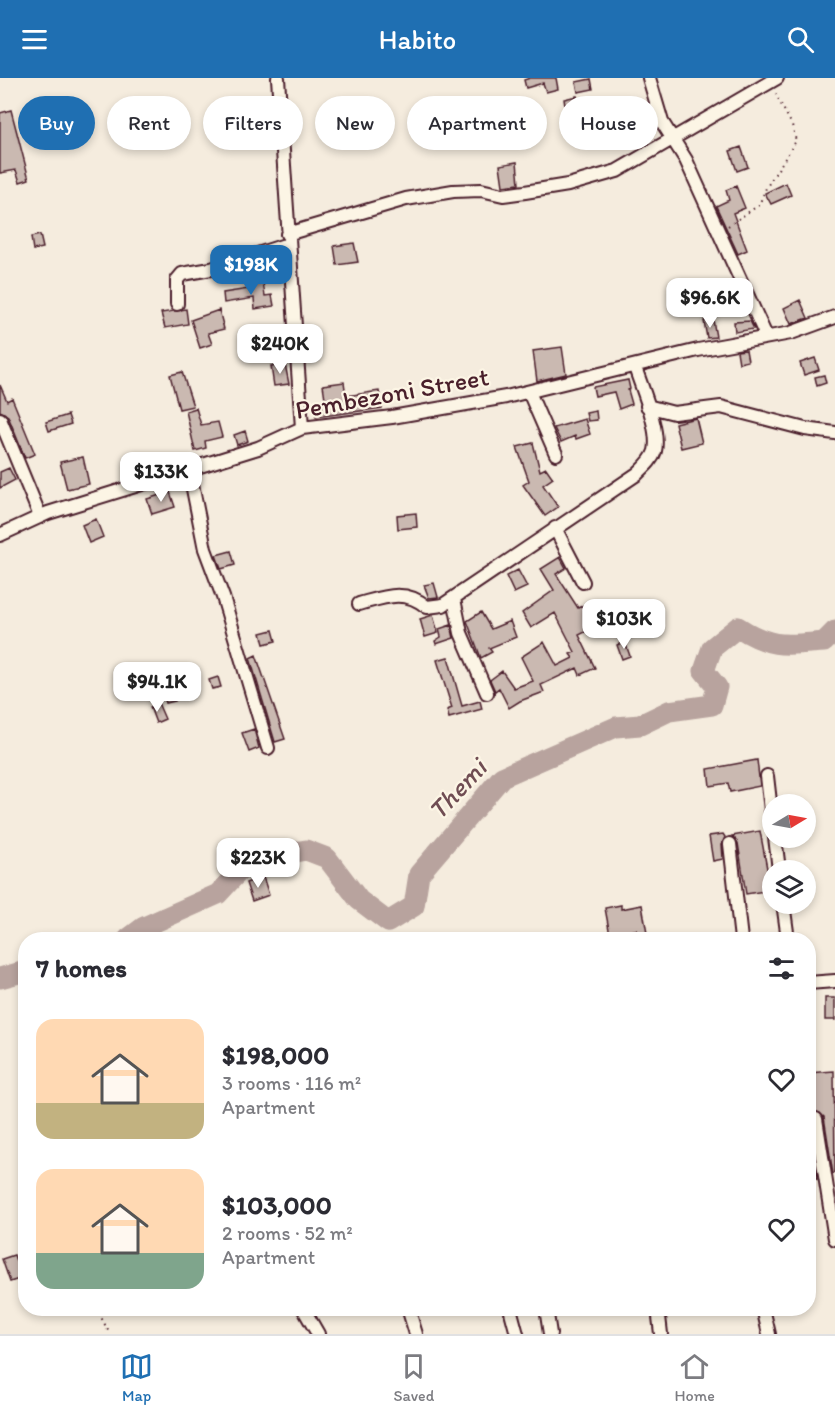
<!DOCTYPE html>
<meta charset="utf-8">
<style>
body{margin:0;font-family:Itim,sans-serif;background:#f2f2f3;color:#2b2b33;height:100vh;display:flex;flex-direction:column;font-size:22px;white-space:nowrap}
*{box-sizing:border-box;margin:0}
p{font-size:20px;color:#7c7c81}
.icon{flex:none;width:33px;height:33px;fill:none;stroke:currentColor;stroke-width:2;stroke-linecap:round;stroke-linejoin:round}
.map{position:relative;flex:1;overflow:hidden}
.sheet{position:absolute;left:18px;top:854px;width:798px;height:384px;display:flex;flex-direction:column;background:#fff;border-radius:24px;box-shadow:0 3px 9px #0003}
.sheet>*{flex:none}
.top-card{position:absolute;left:18px;top:18px;width:800px;height:54px;display:flex;gap:12px}
.needle{width:39px;rotate:80deg}
.fabs{position:absolute;left:762px;top:716px;display:grid;gap:12px}
.fabs a{display:grid;place-items:center;width:54px;height:54px;border-radius:50%;background:#fff;box-shadow:0 3px 9px #0003;font-size:30px}
.price{position:absolute;translate:-50% -51px;padding:0 14px;border-radius:12px;background:#fff;color:#222;font-size:20px;line-height:39px;filter:drop-shadow(0 2px 3px #0008)}
.price::after{content:'';position:absolute;left:50%;top:36px;width:18px;height:14px;margin-left:-9px;background:inherit;clip-path:polygon(0 0,100% 0,50% 100%)}
.price.selected{background:#1f6fb2;color:#fff}
ul{padding:0;list-style:none}
li{display:flex;align-items:center;gap:18px;height:150px;padding:0 18px}
li span{display:grid;place-items:center;flex:none;width:168px;height:120px;border-radius:18px;color:#555}
li>.icon{margin-inline-start:auto}
span .icon{width:72px;height:72px;fill:#fffc;stroke-width:1}
li b{font-size:26px}
h2{display:flex;justify-content:space-between;align-items:center;height:72px;padding:0 18px;font-size:26px}
.chip{padding:0 21px;border-radius:27px;background:#fff;box-shadow:0 3px 9px #0003;font-size:21px;line-height:54px}
.chip.selected{background:#1f6fb2;color:#fff}
header{display:flex;justify-content:space-between;align-items:center;height:78px;padding:0 18px;background:#1f6fb2;color:#fff;font-size:27px;font-weight:600}
.dock{display:flex;justify-content:space-around;align-items:center;height:84px;border-top:2px solid #e1e1e2;background:#fff;font-size:16px;color:#7c7c81}
.dock a{display:grid;justify-items:center;gap:3px}
.dock .selected{color:#1f6fb2}
.map>svg:first-child{display:block}
.lines{fill:none;stroke-linecap:round;stroke-linejoin:round}
.river{stroke:#b8a39e;stroke-width:21}
.building{fill:#cab9b1;stroke:#4a1f2b;stroke-width:1.5}
.street-casing{stroke:#4a1f2b;stroke-width:16}
.path{stroke:#4a1f2b;stroke-width:2;stroke-dasharray:1.5 4.5;stroke-linecap:butt}
.street{stroke:#fcf5e5;stroke-width:12}
.labels{text-anchor:middle;dominant-baseline:central;stroke-width:4.5;stroke-linejoin:round;paint-order:stroke}
.street-label{font-size:26px;fill:#4a1f2b;stroke:#fcf5e5}
.water-label{font-size:27px;font-style:italic;fill:#704d53;stroke:#fcf5e5}
</style>
<header><svg class="icon" aria-label="menu" viewBox="0 0 24 24"><path d="M4 6h16M4 12h16M4 18h16"/></svg>Habito<svg class="icon" aria-label="search" viewBox="0 0 24 24"><circle cx="10" cy="10" r="6"/><path d="M15 15l6 6"/></svg></header>
<div class="map">
<svg width="835" height="1256" viewBox="0 0 835 1256">
<rect width="100%" height="100%" fill="#f5ecde"/>
<filter id="ink" filterUnits="userSpaceOnUse"><feTurbulence type="fractalNoise" baseFrequency=".0167" numOctaves="2"/><feDisplacementMap in="SourceGraphic" scale="12" xChannelSelector="R" yChannelSelector="G"/><feConvolveMatrix kernelMatrix="1 2 1 2 8 2 1 2 1" color-interpolation-filters="sRGB"/></filter>
<g filter="url(#ink)">
<g class="lines">
<path class="river" d="M128,861L144,849L218,816L242,790L273,778L306,772L327,780L359,822L388,844L414,828L419,796L502,699L616,649L640,647L669,633L712,627L717,609L704,593L712,570L738,549C772,571 786,567 824,564L835,553
M0,900L26,893"/>
</g>
<path class="building" d="M530,0H556L558,11L546,14L543,5L526,10L524,2Z
M591,1L593,11L578,14L576,4Z
M577,18L580,31L566,34L564,21Z
M11,32L29,101L20,104L16,92L0,95V35Z
M741,69L748,89L737,93L730,73Z
M517,84L519,106L503,108L500,87Z
M786,105L791,117L771,126L765,115Z
M736,108L745,130L733,135L747,172L738,176L716,128L729,122L726,112Z
M40,157L43,170L33,172L31,159Z
M354,165L358,184L337,187L334,168Z
M263,204L265,218L272,217L274,228L255,231L254,220L224,225L223,215L249,211L248,207Z
M800,222L808,240L791,246L784,230Z
M186,231L188,246L165,250L161,235Z
M219,232L224,251L208,255L212,266L200,270L191,242Z
M713,242L716,259L707,260L704,243Z
M750,243L754,251L735,254L734,244Z
M562,269L566,296L537,303L533,273Z
M746,272L748,283L739,285L737,273Z
M815,280L819,292L804,297L800,285Z
M285,286L289,306L274,308L271,288Z
M182,294L193,328L179,331L170,297Z
M824,297L826,305L817,308L815,299Z
M628,302L630,311L628,312L632,326L619,331L614,314L595,318L593,309Z
M344,304L346,318L379,313L382,330L316,339L315,329L326,327L323,307Z
M0,307L7,323L12,320L35,376L25,380L8,338L0,333Z
M196,330L201,347L218,344L222,359L205,363L206,370L195,373L186,333Z
M596,333L597,342L588,343L586,335Z
M68,337L71,346L49,353L46,344Z
M696,340L702,365L681,370L675,345Z
M585,341L590,356L576,361L575,358L561,364L554,350Z
M245,353L248,363L237,367L234,357Z
M533,365L540,393L546,390L553,400L543,407L558,429L545,438L523,407L529,403L517,369Z
M83,379L89,406L67,411L60,384Z
M9,390L15,402L0,410V394Z
M170,414L175,429L152,436L147,421Z
M416,435L417,449L398,451L397,437Z
M96,441L103,459L89,465L82,447Z
M231,473L235,487L221,491L216,477Z
M560,479L566,490L556,496L578,530L584,527L595,549L579,557L595,590L580,597L577,590L541,607L544,614L520,623L509,630L499,610L495,613L490,602L502,593L514,610L533,603L521,579L544,564L557,588L573,580L570,576L575,574L555,535L531,550L522,535L554,512L541,491Z
M518,492L527,509L514,515L506,498Z
M434,505L438,519L429,520L424,507Z
M481,534L491,551L510,543L516,559L489,570L492,574L481,580L467,543Z
M433,537L438,555L425,559L420,541Z
M451,547L454,560L436,566L435,563L441,559L439,551Z
M273,552L276,563L264,566L261,555Z
M625,564L630,578L622,581L617,567Z
M256,577L285,661L275,664L250,580Z
M448,579L462,628L480,623L482,631L449,640L447,632L452,630L437,582Z
M218,599L221,609L212,611L209,602Z
M172,614L175,623L166,625L163,616Z
M158,625L165,641L156,645L150,629Z
M254,651L259,670L249,674L242,655Z
M757,682L760,708L730,714L728,705L710,708L708,691Z
M760,753L771,812L746,816L738,765L732,758Z
M723,756L725,759L722,766L723,781L713,783L709,758Z
M263,799L269,817L252,823L246,805Z
M621,827V831L642,827L648,861H637L636,852L610,857L605,830Z
M825,920H835V942H825Z
M834,993L835,1095L833,1096L824,1039L815,1033L808,1038V995Z
M808,1046L817,1101L808,1102Z
M14,1177L22,1200L10,1204L2,1181Z"/>
<g class="lines">
<g class="street-casing">
<path id="street" d="M278,0L302,350
M649,0L662,44L686,82L766,258
M287,156L406,121L453,113L481,112L503,117L525,114L568,107L617,93L777,0
M177,226V202L182,196L211,191L288,166
M529,314L556,376
M647,328L674,335L721,329L805,351L835,355
M0,341L40,438
M189,391L205,471L223,519L268,670
M555,450L583,504
M0,457L48,435L258,370L302,350L392,339L506,319L698,272L791,255L835,239
M454,521L461,555L487,615
M359,526C384,519 405,510 427,529L443,527L637,396C644,389 652,383 655,373C660,351 642,311 635,289
M767,698L772,741
M775,759L779,792
M730,766L741,861
M783,825L788,861
M808,905L835,903
M816,1041L835,1161
M303,1230L318,1256
M408,1230L416,1256
M510,1230L517,1256
M546,1230L550,1256
M658,1230L661,1256
M763,1230L769,1256"/>
</g>
<path class="path" d="M728,148L759,127L766,110L796,63L792,47L775,15
M96,1230L110,1256"/>
<use href="#street" class="street"/>
</g>
</g>
<g class="labels">
<g class="street-label">
<text transform="translate(392 315) rotate(-10)">Pembezoni Street</text>
</g>
<g class="water-label">
<text transform="translate(457 711) rotate(-47)">Themi</text>
</g>
</g>
</svg>
<div class="fabs">
<a><svg class="needle" viewBox="-14 -14 28 28"><path d="M0-13l5 13h-10z" fill="#e53935"/><path d="M0 13l5-13h-10z" fill="#7c7c81"/></svg></a>
<a><svg class="icon" aria-label="layers" viewBox="0 0 24 24"><path d="M12 4l9 5-9 5-9-5zM3 14l9 5 9-5"/></svg></a>
</div>
<b class="price selected" style="left:251px;top:218px">$198K</b>
<b class="price" style="left:710px;top:251px">$96.6K</b>
<b class="price" style="left:280px;top:297px">$240K</b>
<b class="price" style="left:161px;top:425px">$133K</b>
<b class="price" style="left:624px;top:572px">$103K</b>
<b class="price" style="left:157px;top:635px">$94.1K</b>
<b class="price" style="left:258px;top:811px">$223K</b>
<div class="top-card">
<a class="chip selected">Buy</a>
<a class="chip">Rent</a>
<a class="chip">Filters</a>
<a class="chip">New</a>
<a class="chip">Apartment</a>
<a class="chip">House</a>
</div>
<section class="sheet">
<h2>7 homes<svg class="icon" aria-label="filters" viewBox="0 0 24 24"><path d="M4 7h16M4 17h16"/><circle cx="9" cy="7" r="2"/><circle cx="15" cy="17" r="2"/></svg></h2>
<ul>
<li><span style="background:linear-gradient(#ffd9b3 70%,#c2b280 0)"><svg class="icon" aria-label="home" viewBox="0 0 24 24"><path d="M3 11l9-7 9 7M6 9v11h12V9"/></svg></span><div><b>$198,000</b><p>3 rooms · 116 m²</p><p>Apartment</p></div><svg class="icon" aria-label="heart" viewBox="0 0 24 24"><path d="M12 20l-8-8c-3-5 5-10 8-4 3-6 11-1 8 4z"/></svg></li>
<li><span style="background:linear-gradient(#ffd9b3 70%,#7fa58c 0)"><svg class="icon" aria-label="home" viewBox="0 0 24 24"><path d="M3 11l9-7 9 7M6 9v11h12V9"/></svg></span><div><b>$103,000</b><p>2 rooms · 52 m²</p><p>Apartment</p></div><svg class="icon" aria-label="heart" viewBox="0 0 24 24"><path d="M12 20l-8-8c-3-5 5-10 8-4 3-6 11-1 8 4z"/></svg></li>
</ul>
</section>
</div>
<nav class="dock">
<a class="selected"><svg class="icon" aria-label="map" viewBox="0 0 24 24"><path d="M3 6l6-2 6 2 6-2v14l-6 2-6-2-6 2zM9 4v14M15 6v14"/></svg>Map</a>
<a><svg class="icon" aria-label="saved" viewBox="0 0 24 24"><path d="M7 4h10v16l-5-4-5 4z"/></svg>Saved</a>
<a><svg class="icon" aria-label="home" viewBox="0 0 24 24"><path d="M3 11l9-7 9 7M6 9v11h12V9"/></svg>Home</a>
</nav>
